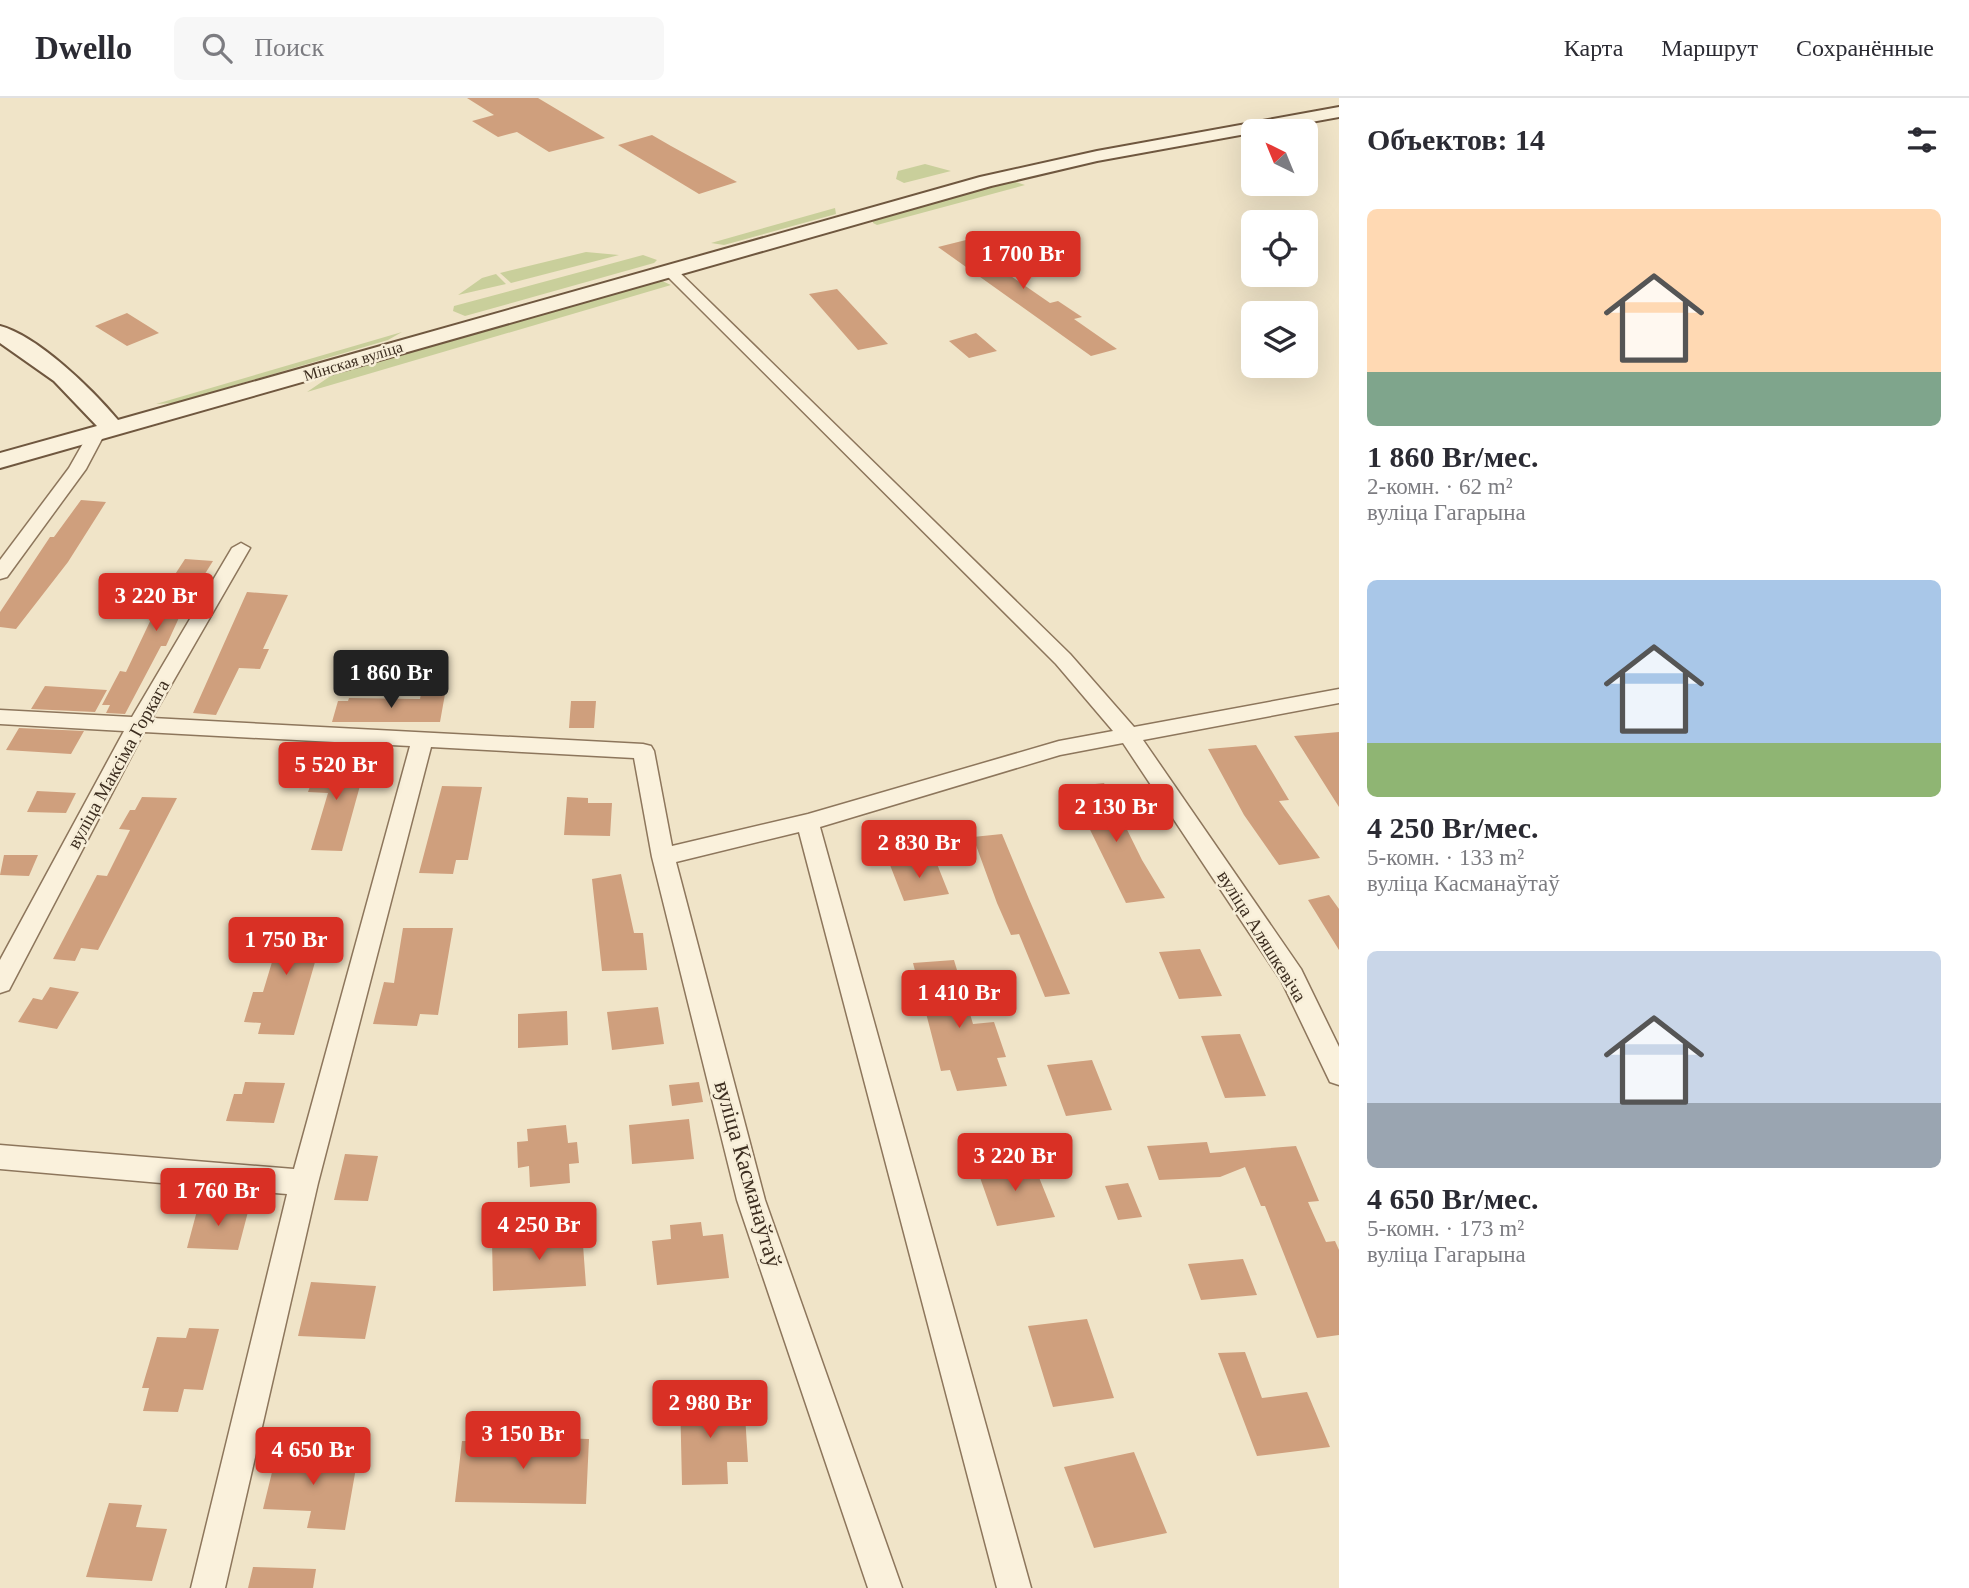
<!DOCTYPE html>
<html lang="ru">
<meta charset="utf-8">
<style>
body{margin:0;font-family:Georgia,serif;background:#f7f7f7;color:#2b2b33;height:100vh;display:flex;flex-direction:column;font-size:26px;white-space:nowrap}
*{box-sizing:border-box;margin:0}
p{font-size:23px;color:#7c7c81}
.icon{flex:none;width:38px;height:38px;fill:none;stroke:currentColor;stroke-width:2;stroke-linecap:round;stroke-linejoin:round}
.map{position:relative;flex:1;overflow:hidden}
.drawer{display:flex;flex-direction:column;background:#fff;width:630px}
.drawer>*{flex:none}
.needle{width:46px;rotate:317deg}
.fabs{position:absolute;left:1241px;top:21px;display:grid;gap:14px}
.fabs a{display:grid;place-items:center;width:77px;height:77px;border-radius:10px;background:#fff;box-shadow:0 7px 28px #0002;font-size:35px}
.price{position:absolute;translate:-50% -60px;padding:0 16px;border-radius:7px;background:#d93025;color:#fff;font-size:23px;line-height:46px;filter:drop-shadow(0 2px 4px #0008)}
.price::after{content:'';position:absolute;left:50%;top:42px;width:21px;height:16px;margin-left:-10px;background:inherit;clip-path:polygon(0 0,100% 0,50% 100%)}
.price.selected{background:#222;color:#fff}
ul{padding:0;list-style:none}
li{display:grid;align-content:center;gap:14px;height:371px;padding:0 28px}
li span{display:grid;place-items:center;height:217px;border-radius:10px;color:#555}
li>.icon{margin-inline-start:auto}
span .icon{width:126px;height:126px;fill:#fffc;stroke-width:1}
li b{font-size:30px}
h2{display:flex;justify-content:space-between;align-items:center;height:84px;padding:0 28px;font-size:30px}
header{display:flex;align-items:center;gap:42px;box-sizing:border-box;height:98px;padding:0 35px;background:#fff;border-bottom:2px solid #e1e1e2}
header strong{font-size:33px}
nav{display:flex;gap:38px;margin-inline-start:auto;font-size:24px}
.search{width:490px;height:63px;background:#f7f7f7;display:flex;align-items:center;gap:18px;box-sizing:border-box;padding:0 24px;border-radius:10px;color:#7c7c81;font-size:26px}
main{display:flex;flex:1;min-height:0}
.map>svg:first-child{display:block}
.green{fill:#c9cf9b}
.building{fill:#cf9f7d}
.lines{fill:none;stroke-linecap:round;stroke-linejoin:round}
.street-casing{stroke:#8d765c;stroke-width:3}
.secondary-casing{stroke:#6f573f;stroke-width:4}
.street{fill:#faf1dc;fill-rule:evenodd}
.secondary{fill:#faf1dc;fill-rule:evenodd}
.labels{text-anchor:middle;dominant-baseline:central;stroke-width:5;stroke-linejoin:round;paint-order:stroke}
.far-street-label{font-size:16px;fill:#3d2e20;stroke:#f7eed8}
.street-label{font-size:19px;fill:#3d2e20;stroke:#f7eed8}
.near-street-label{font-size:23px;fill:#3d2e20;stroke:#f7eed8}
</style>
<header>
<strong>Dwello</strong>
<div class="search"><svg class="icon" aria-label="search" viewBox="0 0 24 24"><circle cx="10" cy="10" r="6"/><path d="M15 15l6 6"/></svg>Поиск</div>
<nav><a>Карта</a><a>Маршрут</a><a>Сохранённые</a></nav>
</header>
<main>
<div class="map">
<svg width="1339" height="1490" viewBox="0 0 1339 1490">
<rect width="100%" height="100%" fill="#f0e4c8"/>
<path class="green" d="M925,66L951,73L904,85L896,81L898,73Z
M1013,83L1025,87L877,127L873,125V122Z
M835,110L836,116L724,147L711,145Z
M586,154L619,157L511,185L500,175Z
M643,157L657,162L654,165L465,218L453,213L454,208Z
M496,176L506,186L458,197L482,180Z
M660,182L671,187L307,294L332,277Z
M402,234L388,242L175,305L156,306Z"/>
<path class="building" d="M467,0H538L605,40L549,54L517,34L498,39L472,23L494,17Z
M652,37L671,48L737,84L699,96L618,47Z
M986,137L1020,160L995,167L1050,205L1058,203L1082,219L1074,221L1117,251L1091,258L938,149Z
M837,191L862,218L888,246L858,252L809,196Z
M127,215L159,235L127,248L95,228Z
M976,235L997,253L969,260L949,243Z
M81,402L106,404L68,464L16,531L0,529V514L50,439H54Z
M185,461L213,463L183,511L166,548H161L125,616L106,615L110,607H102L120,573L126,574L154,515H150Z
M247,494L288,497L263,551H269L260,571L239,570L216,617L193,615Z
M45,588L107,592L95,614L31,611Z
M421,596H445L440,624H332L338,603H348L349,600L420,601Z
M571,603H596L594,630H569Z
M19,630L84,633L71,656L6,652Z
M1339,634V709L1294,638Z
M1256,647L1289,702L1279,703L1320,760L1279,767L1244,717L1208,651Z
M319,663L366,666L342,753L311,752L328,695L308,694Z
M1104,685L1142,762L1165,800L1126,805L1069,689Z
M442,688L482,689L468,762H456L453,776L419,775Z
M37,693L76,695L66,715L27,714Z
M142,699L177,700L98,852L81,850L75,863L53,861L97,777L107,778L130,732L119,731L130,712H135Z
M567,699L588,700V705H612L610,738L564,737Z
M1002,736L1029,801L1070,896L1045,899L1019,836L1011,837L997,805L973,739Z
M4,757H38L29,778L0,777Z
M935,761L949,796L904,803L890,767Z
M621,776L634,835H643L647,872L602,873L592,781Z
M1329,797L1339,811V852L1308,802Z
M272,824L326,826L294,937L258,936L261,925L244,924L253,894H263L275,854L263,853Z
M403,830H453L438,917L420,916L417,928L373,926L384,884L394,885Z
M1200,851L1222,898L1179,901L1159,854Z
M954,862L973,926L994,924L1006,959L997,960L1007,988L957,993L950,972L941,973L913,865Z
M50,889L79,894L57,931L18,924L33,900L42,902Z
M658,909L664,946L612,952L607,914Z
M567,913L568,947L518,950V916Z
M1240,936L1266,998L1225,1000L1201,938Z
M1092,962L1112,1012L1066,1018L1047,967Z
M245,984L285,985L274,1025L226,1023L234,996H242Z
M699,984L703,1004L672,1008L669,987Z
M689,1021L694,1061L632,1066L629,1027Z
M566,1027L568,1045L577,1044L579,1065L569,1066L570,1085L530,1089L529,1068L518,1070L517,1044L528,1043L527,1031Z
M1207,1044L1210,1055L1296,1048L1319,1103L1308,1104L1326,1144L1335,1143L1339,1152V1237L1317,1240L1265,1108H1261L1245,1069L1220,1079L1159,1082L1147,1048Z
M345,1056L378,1058L368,1103L334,1102Z
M1032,1062L1055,1119L997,1128L977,1071Z
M1128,1085L1142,1119L1118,1122L1105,1088Z
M198,1109L249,1110L238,1152L187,1150Z
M701,1124L703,1138L723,1136L729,1180L657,1187L652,1143L671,1141L670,1127Z
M582,1133L586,1188L493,1193L492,1141Z
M1243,1161L1257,1197L1201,1202L1188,1166Z
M311,1184L376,1188L365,1241L298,1238Z
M1087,1221L1114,1300L1053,1309L1028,1228Z
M189,1230L219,1231L203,1292L184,1291L178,1314L143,1313L149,1290H142L157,1239L186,1240Z
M1245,1254L1262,1300L1307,1294L1330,1349L1257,1358L1218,1255Z
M680,1298H724L725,1317H745L748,1364H727L728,1386L682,1387Z
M479,1331H504L503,1343L555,1344L556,1340L589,1341L586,1406L455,1404L462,1343H478Z
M302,1340L333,1342L327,1369L356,1370L345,1432L307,1430L311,1413L263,1411L274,1366L296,1367Z
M1134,1354L1167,1435L1094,1450L1064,1369Z
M109,1405L142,1407L136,1429L167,1431L152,1483L86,1479Z
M253,1469L316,1471L313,1490H248Z"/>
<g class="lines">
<g class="street-casing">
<path id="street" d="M669,168L674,169L1070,556L1134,629L1339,591V605L1143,642L1301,871L1339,949V987L1330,984L1282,884L1123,645L1060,657L820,729L1031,1490H997L799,734L676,764L765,1102L902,1490H868L737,1102L652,759L634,660L431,649L318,1085L225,1490H191L287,1096L0,1071V1047L294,1071L410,648L144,634L9,892L0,895V862L124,633L0,626V612L132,619L232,450L241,445L250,450L152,620L643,646L651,648L654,653L672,748L808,716L1059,643L1113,633L1056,566L664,175L662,172Z
M96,332L104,337L86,371L7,479L0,481V462L69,370L90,333Z"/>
</g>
<g class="secondary-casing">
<path id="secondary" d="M1339,9V19L1097,63L991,88L0,370V355L97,328L54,283L0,245V228C38,238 93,292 118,322L980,79L1097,53Z"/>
</g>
<use href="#street" class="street"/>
<use href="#secondary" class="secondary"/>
</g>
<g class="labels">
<g class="far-street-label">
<text transform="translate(353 263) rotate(-17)">Мінская вуліца</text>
</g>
<g class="street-label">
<text transform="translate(118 666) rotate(-61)">вуліца Максіма Горкага</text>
<text transform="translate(1262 838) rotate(58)">вуліца Аляшкевіча</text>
</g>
<g class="near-street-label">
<text transform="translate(748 1076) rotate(74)">вуліца Касманаўтаў</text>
</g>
</g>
</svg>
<div class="fabs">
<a><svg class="needle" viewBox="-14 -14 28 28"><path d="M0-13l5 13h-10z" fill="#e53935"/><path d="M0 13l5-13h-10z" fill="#7c7c81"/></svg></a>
<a><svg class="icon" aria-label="locate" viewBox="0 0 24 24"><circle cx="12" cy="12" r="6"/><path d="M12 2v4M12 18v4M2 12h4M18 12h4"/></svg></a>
<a><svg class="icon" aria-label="layers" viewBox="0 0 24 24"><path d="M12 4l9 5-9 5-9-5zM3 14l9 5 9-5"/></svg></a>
</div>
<b class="price" style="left:1023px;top:193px">1 700 Br</b>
<b class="price" style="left:156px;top:535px">3 220 Br</b>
<b class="price selected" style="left:391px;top:612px">1 860 Br</b>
<b class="price" style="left:336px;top:704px">5 520 Br</b>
<b class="price" style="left:1116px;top:746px">2 130 Br</b>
<b class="price" style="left:919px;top:782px">2 830 Br</b>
<b class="price" style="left:286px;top:879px">1 750 Br</b>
<b class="price" style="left:959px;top:932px">1 410 Br</b>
<b class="price" style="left:1015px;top:1095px">3 220 Br</b>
<b class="price" style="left:218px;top:1130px">1 760 Br</b>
<b class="price" style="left:539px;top:1164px">4 250 Br</b>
<b class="price" style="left:710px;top:1342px">2 980 Br</b>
<b class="price" style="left:523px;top:1373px">3 150 Br</b>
<b class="price" style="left:313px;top:1389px">4 650 Br</b>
</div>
<section class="drawer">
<h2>Объектов: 14<svg class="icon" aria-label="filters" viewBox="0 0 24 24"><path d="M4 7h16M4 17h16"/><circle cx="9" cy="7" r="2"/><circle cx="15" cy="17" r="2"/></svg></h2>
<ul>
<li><span style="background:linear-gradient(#ffd9b3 75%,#7fa58c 0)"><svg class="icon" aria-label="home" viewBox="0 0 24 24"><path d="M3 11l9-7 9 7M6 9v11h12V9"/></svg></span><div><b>1 860 Br/мес.</b><p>2-комн. · 62 m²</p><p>вуліца Гагарына</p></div></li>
<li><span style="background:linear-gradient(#a9c7e8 75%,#8fb573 0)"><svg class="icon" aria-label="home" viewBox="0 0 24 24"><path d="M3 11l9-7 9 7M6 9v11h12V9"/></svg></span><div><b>4 250 Br/мес.</b><p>5-комн. · 133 m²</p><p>вуліца Касманаўтаў</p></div></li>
<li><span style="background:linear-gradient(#c9d6e8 70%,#9aa5b1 0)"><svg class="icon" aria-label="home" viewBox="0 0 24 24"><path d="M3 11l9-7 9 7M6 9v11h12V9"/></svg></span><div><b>4 650 Br/мес.</b><p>5-комн. · 173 m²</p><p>вуліца Гагарына</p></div></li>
</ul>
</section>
</main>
